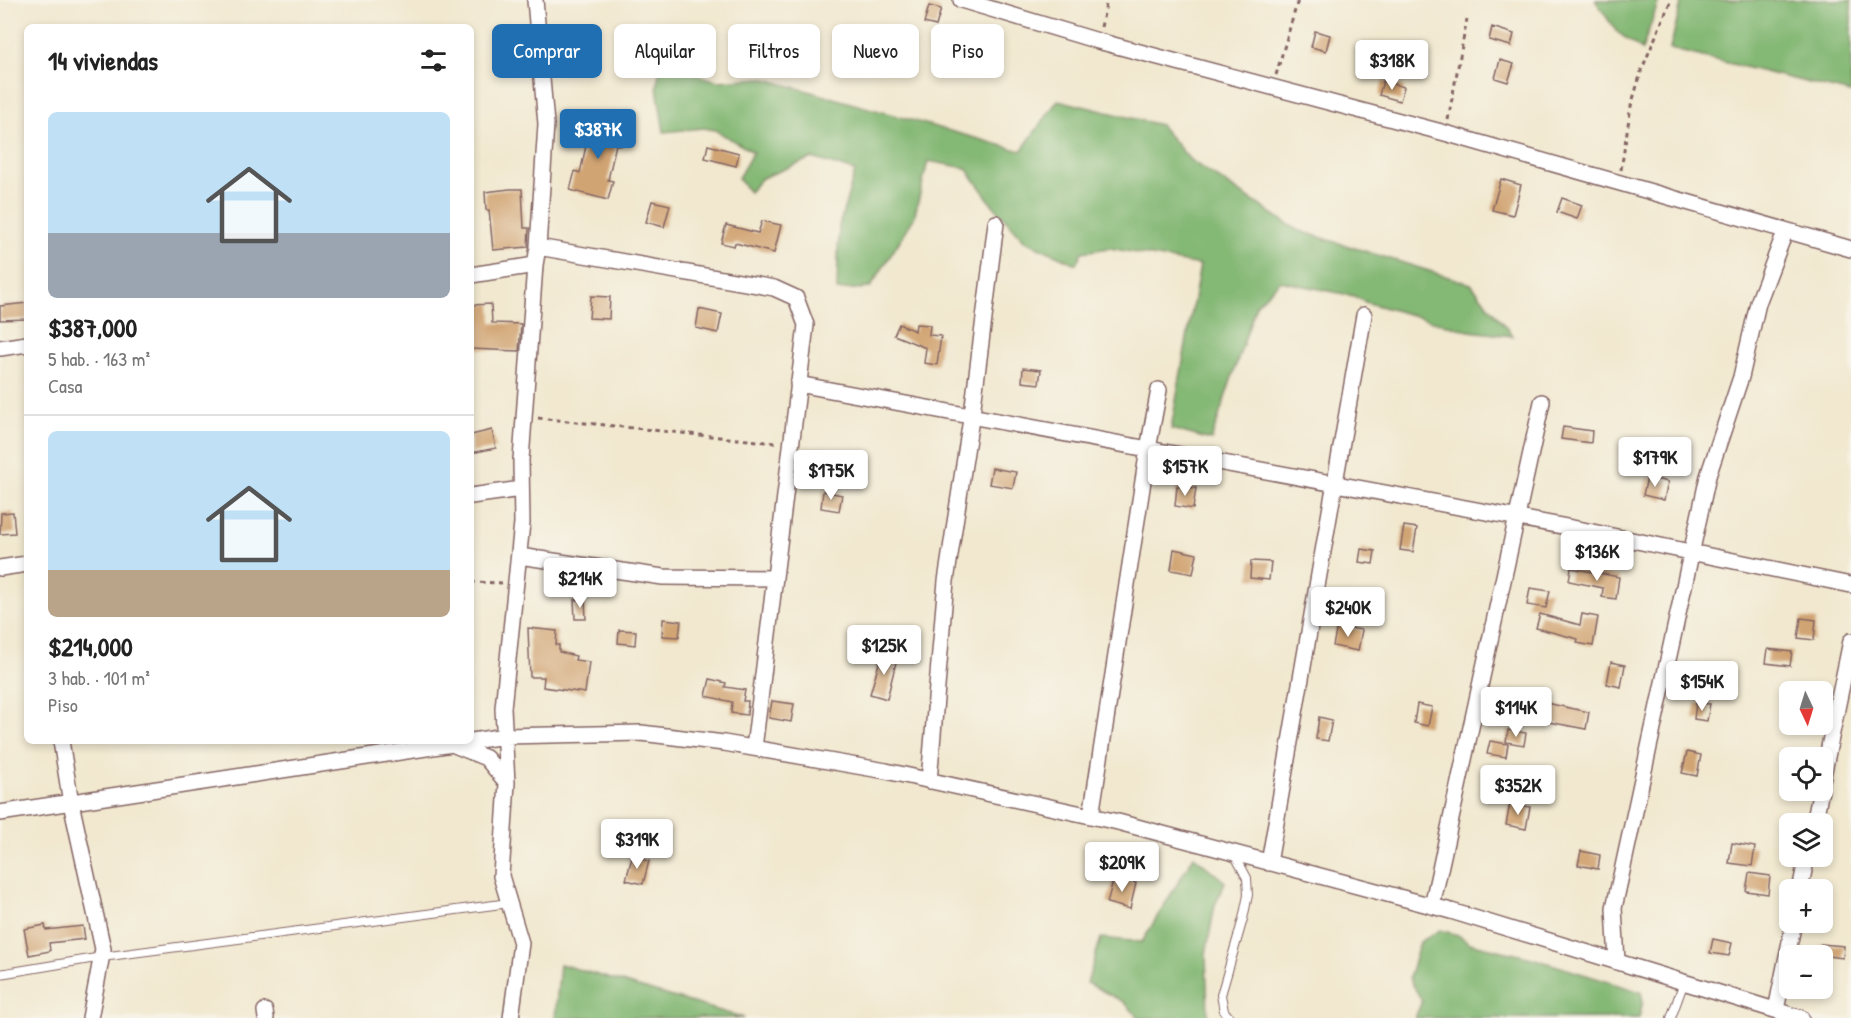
<!DOCTYPE html>
<html lang="es">
<meta charset="utf-8">
<style>
body{margin:0;font-family:"Patrick Hand",sans-serif;background:#f2f2f2;color:#222;height:100vh;display:flex;flex-direction:column;font-size:22px;white-space:nowrap}
*{box-sizing:border-box;margin:0}
p{font-size:20px;color:#767676}
.icon{flex:none;width:33px;height:33px;fill:none;stroke:currentColor;stroke-width:2;stroke-linecap:round;stroke-linejoin:round}
.map{position:relative;flex:1;overflow:hidden}
.panel{position:absolute;left:24px;top:24px;width:450px;height:720px;display:flex;flex-direction:column;background:#fff;border-radius:9px;box-shadow:0 3px 9px #0003}
.panel>*{flex:none}
.banner{position:absolute;left:492px;top:24px;width:570px;height:54px;display:flex;gap:12px}
.needle{width:39px;rotate:176deg}
.fabs{position:absolute;left:1779px;top:681px;display:grid;gap:12px}
.fabs a{display:grid;place-items:center;width:54px;height:54px;border-radius:9px;background:#fff;box-shadow:0 3px 9px #0003;font-size:30px}
.price{position:absolute;translate:-50% -51px;padding:0 14px;border-radius:6px;background:#fff;color:#222;font-size:20px;line-height:39px;filter:drop-shadow(0 2px 3px #0008)}
.price::after{content:'';position:absolute;left:50%;top:36px;width:18px;height:14px;margin-left:-9px;background:inherit;clip-path:polygon(0 0,100% 0,50% 100%)}
.price.current{background:#1f6fb2;color:#fff}
ul{padding:0;list-style:none}
li{display:grid;align-content:center;gap:12px;height:318px;padding:0 24px}
li+li{border-top:2px solid #e0e0e0}
li span{display:grid;place-items:center;height:186px;border-radius:9px;color:#555}
li>.icon{margin-inline-start:auto}
span .icon{width:108px;height:108px;fill:#fffc;stroke-width:1}
li b{font-size:26px}
h2{display:flex;justify-content:space-between;align-items:center;height:72px;padding:0 24px;font-size:26px}
.chip{padding:0 21px;border-radius:9px;background:#fff;box-shadow:0 3px 9px #0003;font-size:21px;line-height:54px}
.chip.current{background:#1f6fb2;color:#fff}
.map>svg:first-child{display:block}
.forest{fill:#84b874;stroke:#676c50;stroke-width:1.5}
.building{fill:#d1a473}
.lines{fill:none;stroke-linecap:round;stroke-linejoin:round}
.service-casing{stroke:#846564;stroke-width:10}
.minor-casing{stroke:#846564;stroke-width:18}
.path{stroke:#846564;stroke-width:3;stroke-dasharray:4.5 4.5;stroke-linecap:butt}
.service{stroke:#fff;stroke-width:8}
.minor{stroke:#fff;stroke-width:15}
</style>
<div class="map">
<svg width="1851" height="1018" viewBox="0 0 1851 1018">
<rect width="100%" height="100%" fill="#f7f3e8"/>
<filter id="ink" filterUnits="userSpaceOnUse"><feTurbulence type="fractalNoise" baseFrequency=".0167" numOctaves="2"/><feDisplacementMap in="SourceGraphic" scale="12" xChannelSelector="R" yChannelSelector="G"/><feConvolveMatrix kernelMatrix="1 2 1 2 8 2 1 2 1" color-interpolation-filters="sRGB"/></filter>
<filter id="wash" filterUnits="userSpaceOnUse"><feTurbulence type="fractalNoise" baseFrequency=".008" numOctaves="4" result="noise"/><feDisplacementMap in="SourceGraphic" scale="24" xChannelSelector="R" yChannelSelector="G"/><feGaussianBlur stdDeviation="1.35" result="paint"/><feColorMatrix in="noise" values="0 0 0 0 0 0 0 0 0 0 0 0 0 0 0 0 0 1.4 0 .05"/><feComposite in="paint" operator="in"/></filter>
<g filter="url(#wash)">
<rect width="100%" height="100%" fill="#f1e8cf"/>
<path class="forest" d="M1595,0H1659L1642,50L1616,31Z
M1682,0H1851V93L1670,49Z
M660,65L718,81L762,78L1021,151L1058,100L1160,125L1190,160L1297,230L1471,284L1513,336L1469,331L1365,302L1354,296L1280,281L1256,305L1211,440L1171,429L1200,265L1110,248L1082,252L1076,264L1025,241L992,204L966,168L928,161L914,218L870,288L837,290L839,226L855,171L812,158L762,178L749,192L738,178L753,152L715,130L703,128L664,132L657,87Z
M1194,856L1225,882L1215,905L1206,954L1208,1018H1139L1124,1002L1087,983L1101,938L1142,942Z
M1440,930L1458,935L1469,943L1532,958L1641,992L1643,1001L1639,1018H1415L1422,1001L1409,978L1420,942Z
M560,964L744,1018H555Z"/>
<g id="blocks">
<path class="building" d="M929,6L941,9L936,26L924,23Z
M1492,27L1514,34L1511,46L1489,40Z
M856,31L872,35L869,49L853,44Z
M1315,31L1330,35L1326,51L1311,47Z
M1500,60L1514,64L1508,82L1495,78Z
M1383,81L1404,87L1400,101L1379,95Z
M592,119L625,128L621,146L616,144L608,180L613,181L608,200L570,190L575,171L580,173Z
M708,145L739,153L736,166L705,158Z
M1501,179L1521,185L1513,215L1492,210Z
M510,189H522L524,228H529L528,247L493,250L489,210H486L485,192Z
M1562,198L1582,205L1577,219L1557,212Z
M652,201L670,205L664,227L646,222Z
M762,221L781,225L774,253L735,243L734,246L721,243L726,225L758,233Z
M591,296L610,297L609,319L589,318Z
M27,303V319L0,320V306Z
M491,304L492,323L521,324L519,351L471,349L472,305Z
M699,309L722,314L718,333L696,328Z
M899,324L915,331L916,324L930,325L929,335L941,336L937,365L924,363L926,348L894,335Z
M1023,368L1041,370L1039,384L1022,382Z
M1563,427L1592,431L1591,443L1561,439Z
M492,430L496,448L471,453V435Z
M992,468L1016,472L1013,488L989,484Z
M1647,477L1668,482L1664,500L1643,495Z
M1177,486L1196,488L1193,509L1175,506Z
M823,491L842,495L839,511L821,508Z
M13,512L15,533L0,534L1,513Z
M1404,526L1417,528L1413,552L1400,550Z
M1174,549L1197,554L1193,574L1171,570Z
M1361,549L1375,551L1373,564L1359,562Z
M1251,561L1271,562L1269,580L1250,578Z
M1571,568L1619,577L1616,599L1602,597L1603,588L1569,581Z
M1530,588L1550,591L1546,608L1527,605Z
M585,599L586,619H575L574,600Z
M1540,614L1580,625L1582,614L1598,617L1593,646L1577,643L1578,639L1536,628Z
M1801,618L1816,620L1814,640L1798,638Z
M663,619L681,621L679,637L662,636Z
M1337,626L1362,630L1358,651L1333,646Z
M528,628L557,631L556,645H559V652L576,656L575,660L589,662L585,693L543,687L544,677H530Z
M619,630L636,631L635,645L618,643Z
M1768,649L1792,652L1790,666L1766,663Z
M882,653L897,658L887,699L870,694Z
M1611,662L1625,665L1621,687L1607,684Z
M710,679L726,683L725,687L745,690L743,701H748L747,715L731,713L732,702L706,696Z
M772,701L794,704L791,722L769,718Z
M1546,703L1589,712L1586,729L1543,721Z
M1696,703L1710,704L1707,721L1694,719Z
M1417,704L1432,707L1428,726L1414,723Z
M1319,717L1332,720L1328,741L1316,739Z
M1508,730L1526,733L1524,745L1506,742Z
M1490,741L1508,744L1506,757L1487,754Z
M1687,752L1701,755L1697,776L1682,773Z
M1510,803L1530,807L1526,829L1506,825Z
M1732,843L1755,847L1752,866L1729,863Z
M1581,851L1600,855L1598,869L1578,865Z
M632,857L649,861L643,884L626,880Z
M1749,873L1770,876L1768,894L1746,891Z
M1114,877L1136,883L1130,909L1107,903Z
M45,925L46,930L83,926L85,939L49,943L50,951L29,955L24,929Z
M1713,939L1732,943L1729,956L1710,953Z
M1821,944L1844,946L1843,958L1819,955Z"/>
</g>
</g>
<g filter="url(#ink)">
<use href="#blocks" fill-opacity="0" stroke="#846564" stroke-width="1.5"/>
<g class="lines">
<g class="service-casing">
<path id="service" d="M0,974L102,957L509,903
M1230,1018L1224,1011L1221,995L1243,919L1248,895L1247,878L1234,854
M1671,1018L1684,982"/>
</g>
<g class="minor-casing">
<path id="minor" d="M961,0L1098,41L1445,133L1851,249
M538,247L774,288L796,298L806,325L754,748
M471,275L535,265
M0,348L27,344
M798,384L1583,530L1851,585
M471,496L521,489
M519,556L663,577L774,578
M0,568L27,564
M61,741L71,803L103,949L90,1018
M452,744L486,758L507,783
M929,781L946,581L973,406L996,223
M1822,781L1851,641
M0,813L505,736L641,733L724,743L886,771L1118,822L1451,911L1801,1018
M1091,816L1148,449L1159,390
M1814,824L1821,790
M1269,863L1364,315
M1800,890L1807,856
M1432,906L1542,402
M1617,962L1614,908L1708,476L1741,377L1758,303L1785,232
M1776,1010L1794,922
M265,1011L266,1018
M511,1018L521,943L501,876L507,783L503,708L522,523L521,460L535,265L538,247L546,124L535,0"/>
</g>
<path class="path" d="M1101,27L1107,0
M1276,75L1298,0
M1448,120L1467,19
M1621,170L1631,106L1642,69L1671,0
M538,418L776,443
M471,582L502,583"/>
<use href="#service" class="service"/>
<use href="#minor" class="minor"/>
</g>
</g>
</svg>
<div class="fabs">
<a><svg class="needle" viewBox="-14 -14 28 28"><path d="M0-13l5 13h-10z" fill="#e53935"/><path d="M0 13l5-13h-10z" fill="#767676"/></svg></a>
<a><svg class="icon" aria-label="locate" viewBox="0 0 24 24"><circle cx="12" cy="12" r="6"/><path d="M12 2v4M12 18v4M2 12h4M18 12h4"/></svg></a>
<a><svg class="icon" aria-label="layers" viewBox="0 0 24 24"><path d="M12 4l9 5-9 5-9-5zM3 14l9 5 9-5"/></svg></a>
<a>+</a>
<a>−</a>
</div>
<b class="price" style="left:1392px;top:91px">$318K</b>
<b class="price current" style="left:598px;top:160px">$387K</b>
<b class="price" style="left:1655px;top:488px">$179K</b>
<b class="price" style="left:1185px;top:497px">$157K</b>
<b class="price" style="left:831px;top:501px">$175K</b>
<b class="price" style="left:1597px;top:582px">$136K</b>
<b class="price" style="left:580px;top:609px">$214K</b>
<b class="price" style="left:1348px;top:638px">$240K</b>
<b class="price" style="left:884px;top:676px">$125K</b>
<b class="price" style="left:1702px;top:712px">$154K</b>
<b class="price" style="left:1516px;top:738px">$114K</b>
<b class="price" style="left:1518px;top:816px">$352K</b>
<b class="price" style="left:637px;top:870px">$319K</b>
<b class="price" style="left:1122px;top:893px">$209K</b>
<div class="banner">
<a class="chip current">Comprar</a>
<a class="chip">Alquilar</a>
<a class="chip">Filtros</a>
<a class="chip">Nuevo</a>
<a class="chip">Piso</a>
</div>
<section class="panel">
<h2>14 viviendas<svg class="icon" aria-label="filters" viewBox="0 0 24 24"><path d="M4 7h16M4 17h16"/><circle cx="9" cy="7" r="2"/><circle cx="15" cy="17" r="2"/></svg></h2>
<ul>
<li><span style="background:linear-gradient(#bfe0f5 65%,#9aa5b1 0)"><svg class="icon" aria-label="home" viewBox="0 0 24 24"><path d="M3 11l9-7 9 7M6 9v11h12V9"/></svg></span><div><b>$387,000</b><p>5 hab. · 163 m²</p><p>Casa</p></div></li>
<li><span style="background:linear-gradient(#bfe0f5 75%,#b9a48a 0)"><svg class="icon" aria-label="home" viewBox="0 0 24 24"><path d="M3 11l9-7 9 7M6 9v11h12V9"/></svg></span><div><b>$214,000</b><p>3 hab. · 101 m²</p><p>Piso</p></div></li>
</ul>
</section>
</div>
